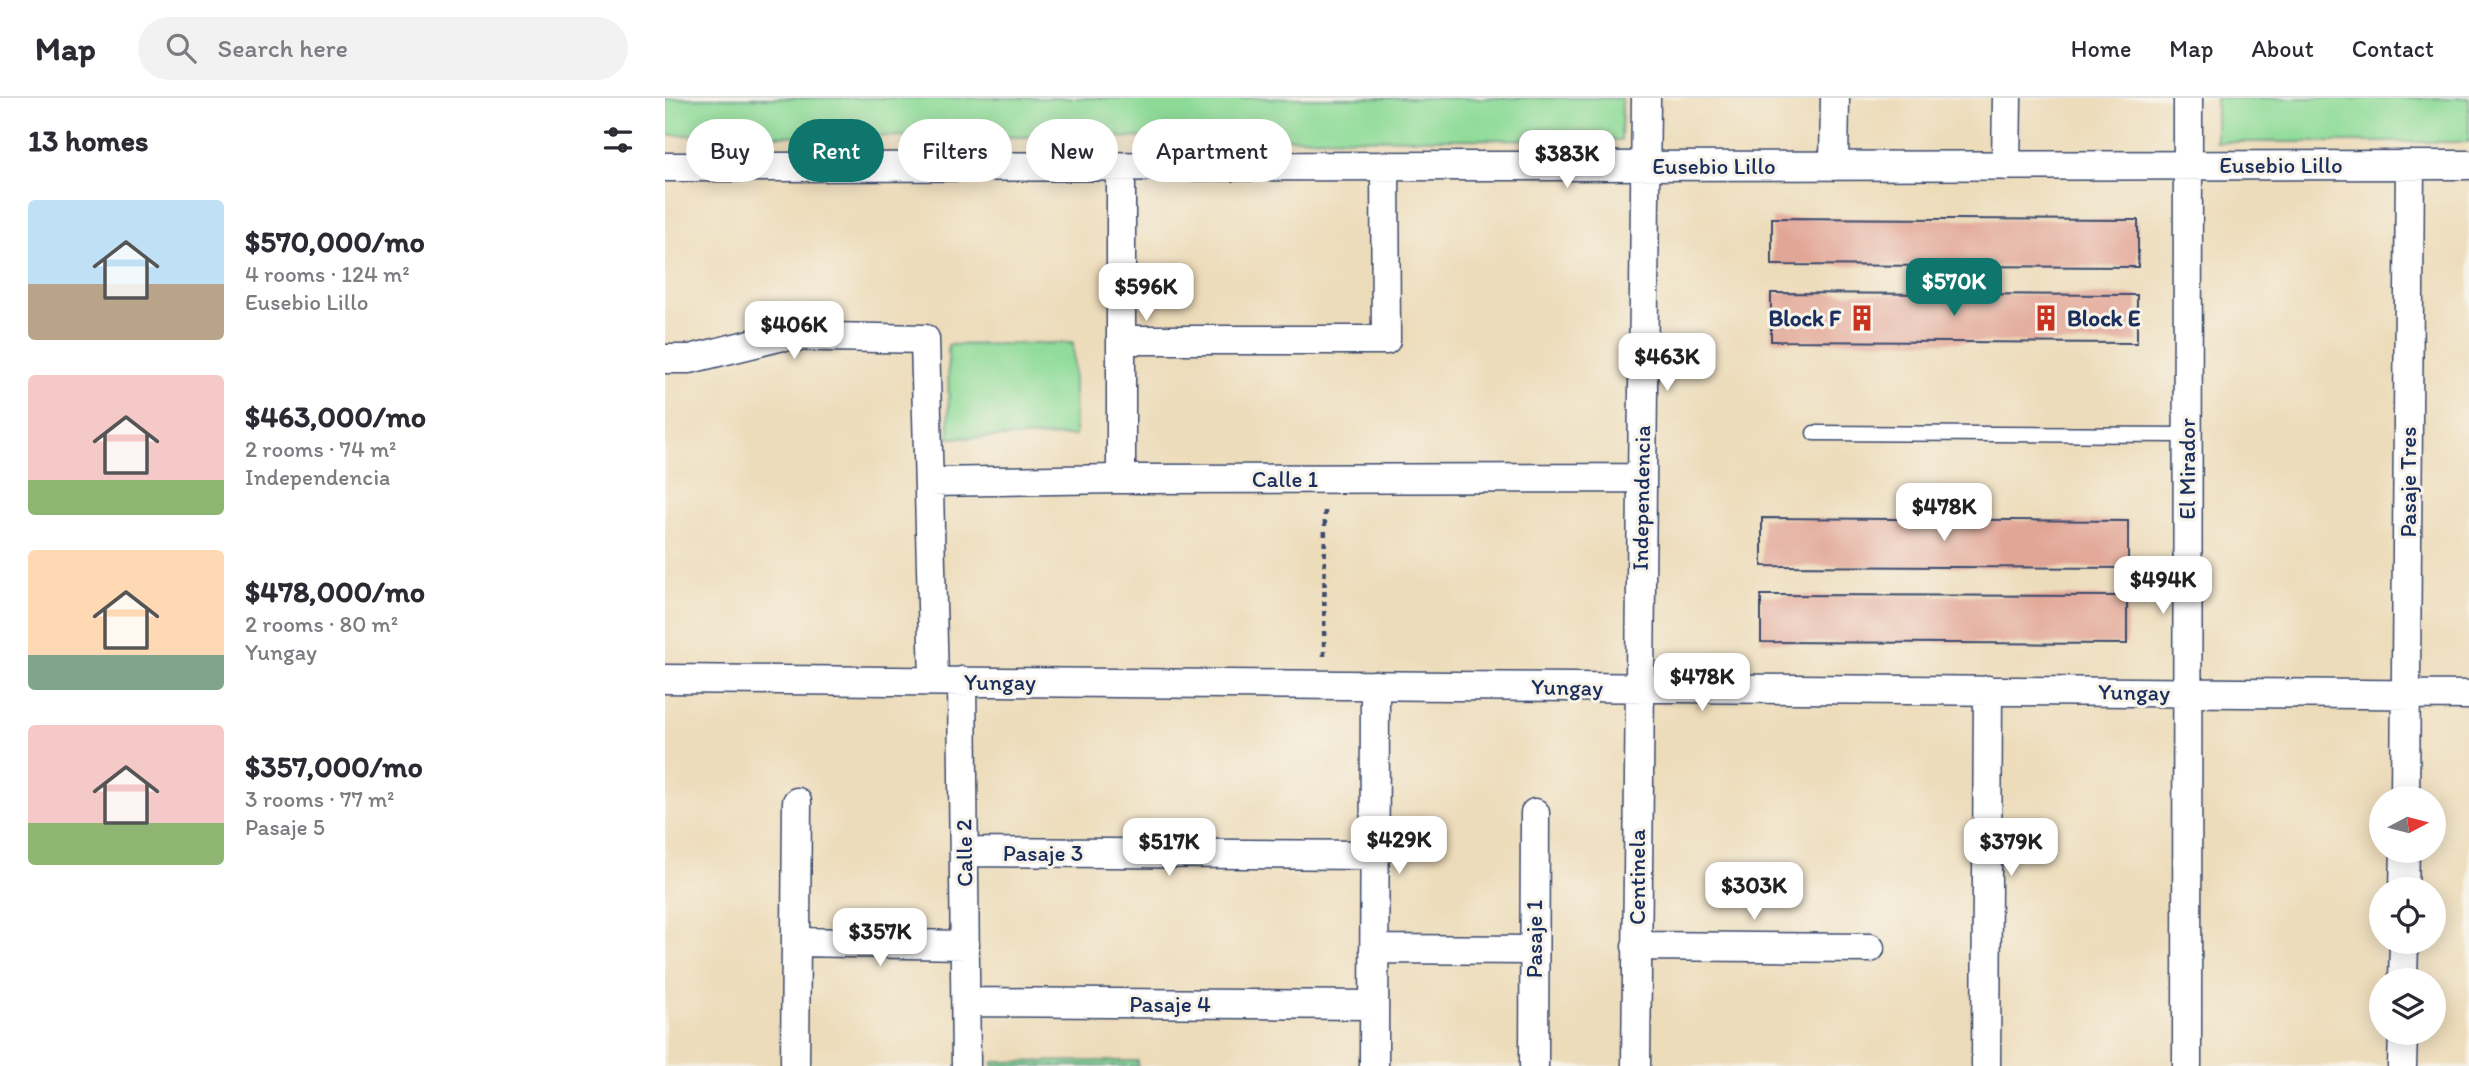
<!DOCTYPE html>
<meta charset="utf-8">
<style>
body{margin:0;font-family:Itim,sans-serif;background:#f2f2f3;color:#2b2b33;height:100vh;display:flex;flex-direction:column;font-size:26px;white-space:nowrap}
*{box-sizing:border-box;margin:0}
p{font-size:23px;color:#7c7c81}
.icon{flex:none;width:38px;height:38px;fill:none;stroke:currentColor;stroke-width:2;stroke-linecap:round;stroke-linejoin:round}
.map{position:relative;flex:1;overflow:hidden}
.details{display:flex;flex-direction:column;background:#fff;width:665px}
.details>*{flex:none}
.top-card{position:absolute;left:21px;top:21px;width:665px;height:63px;display:flex;gap:14px}
.needle{width:46px;rotate:83deg}
.tools{position:absolute;left:1704px;top:688px;display:grid;gap:14px}
.tools a{display:grid;place-items:center;width:77px;height:77px;border-radius:50%;background:#fff;box-shadow:0 4px 18px #0003;font-size:35px}
.price{position:absolute;translate:-50% -60px;padding:0 16px;border-radius:14px;background:#fff;color:#222;font-size:23px;line-height:46px;filter:drop-shadow(0 2px 4px #0008)}
.price::after{content:'';position:absolute;left:50%;top:42px;width:21px;height:16px;margin-left:-10px;background:inherit;clip-path:polygon(0 0,100% 0,50% 100%)}
.price.active{background:#0f766e;color:#fff}
ul{padding:0;list-style:none}
li{display:flex;align-items:center;gap:21px;height:175px;padding:0 28px}
li span{display:grid;place-items:center;flex:none;width:196px;height:140px;border-radius:7px;color:#555}
li>.icon{margin-inline-start:auto}
span .icon{width:84px;height:84px;fill:#fffc;stroke-width:1}
li b{font-size:30px}
h2{display:flex;justify-content:space-between;align-items:center;height:84px;padding:0 28px;font-size:30px}
.tag{padding:0 24px;border-radius:32px;background:#fff;box-shadow:0 4px 18px #0003;font-size:24px;line-height:63px}
.tag.active{background:#0f766e;color:#fff}
header{display:flex;align-items:center;gap:42px;box-sizing:border-box;height:98px;padding:0 35px;background:#fff;border-bottom:2px solid #e1e1e2}
header strong{font-size:33px}
nav{display:flex;gap:38px;margin-inline-start:auto;font-size:24px}
.search{width:490px;height:63px;background:#f2f2f3;display:flex;align-items:center;gap:18px;box-sizing:border-box;padding:0 24px;border-radius:38px;color:#7c7c81;font-size:26px}
main{display:flex;flex:1;min-height:0}
.map>svg:first-child{display:block}
.green{fill:#8edb98;stroke:#54857b;stroke-width:2}
.building{fill:#e2a696}
.lines{fill:none;stroke-linecap:round;stroke-linejoin:round}
.service-casing{stroke:#3a496c;stroke-width:17}
.minor-casing{stroke:#3a496c;stroke-width:31}
.path{stroke:#3a496c;stroke-width:4.5;stroke-dasharray:5 5;stroke-linecap:butt}
.service{stroke:#fff;stroke-width:14}
.minor{stroke:#fff;stroke-width:28}
.labels{text-anchor:middle;dominant-baseline:central;stroke-width:6;stroke-linejoin:round;paint-order:stroke}
.street-label{font-size:23px;fill:#1b2f5e;stroke:#f7f3e8}
.poi-label{font-size:23px;font-weight:bold;fill:#1b2f5e;stroke:#f7f3e8;text-anchor:end}
</style>
<header>
<strong>Map</strong>
<div class="search"><svg class="icon" aria-label="search" viewBox="0 0 24 24"><circle cx="10" cy="10" r="6"/><path d="M15 15l6 6"/></svg>Search here</div>
<nav><a>Home</a><a>Map</a><a>About</a><a>Contact</a></nav>
</header>
<main>
<section class="details">
<h2>13 homes<svg class="icon" aria-label="filters" viewBox="0 0 24 24"><path d="M4 7h16M4 17h16"/><circle cx="9" cy="7" r="2"/><circle cx="15" cy="17" r="2"/></svg></h2>
<ul>
<li><span style="background:linear-gradient(#bfe0f5 60%,#b9a48a 0)"><svg class="icon" aria-label="home" viewBox="0 0 24 24"><path d="M3 11l9-7 9 7M6 9v11h12V9"/></svg></span><div><b>$570,000/mo</b><p>4 rooms · 124 m²</p><p>Eusebio Lillo</p></div></li>
<li><span style="background:linear-gradient(#f6c9c9 75%,#8fb573 0)"><svg class="icon" aria-label="home" viewBox="0 0 24 24"><path d="M3 11l9-7 9 7M6 9v11h12V9"/></svg></span><div><b>$463,000/mo</b><p>2 rooms · 74 m²</p><p>Independencia</p></div></li>
<li><span style="background:linear-gradient(#ffd9b3 75%,#7fa58c 0)"><svg class="icon" aria-label="home" viewBox="0 0 24 24"><path d="M3 11l9-7 9 7M6 9v11h12V9"/></svg></span><div><b>$478,000/mo</b><p>2 rooms · 80 m²</p><p>Yungay</p></div></li>
<li><span style="background:linear-gradient(#f6c9c9 70%,#8fb573 0)"><svg class="icon" aria-label="home" viewBox="0 0 24 24"><path d="M3 11l9-7 9 7M6 9v11h12V9"/></svg></span><div><b>$357,000/mo</b><p>3 rooms · 77 m²</p><p>Pasaje 5</p></div></li>
</ul>
</section>
<div class="map">
<svg width="1804" height="968" viewBox="0 0 1804 968">
<rect width="100%" height="100%" fill="#f7f3e8"/>
<filter id="ink" filterUnits="userSpaceOnUse"><feTurbulence type="fractalNoise" baseFrequency=".0143" numOctaves="2"/><feDisplacementMap in="SourceGraphic" scale="14" xChannelSelector="R" yChannelSelector="G"/><feConvolveMatrix kernelMatrix="1 2 1 2 8 2 1 2 1" color-interpolation-filters="sRGB"/></filter>
<filter id="wash" filterUnits="userSpaceOnUse"><feTurbulence type="fractalNoise" baseFrequency=".00686" numOctaves="4" result="noise"/><feDisplacementMap in="SourceGraphic" scale="28" xChannelSelector="R" yChannelSelector="G"/><feGaussianBlur stdDeviation="1.57" result="paint"/><feColorMatrix in="noise" values="0 0 0 0 0 0 0 0 0 0 0 0 0 0 0 0 0 1.4 0 .05"/><feComposite in="paint" operator="in"/></filter>
<g filter="url(#wash)">
<rect width="100%" height="100%" fill="#eddcba"/>
<path class="green" d="M0,0H957L956,42L0,37Z
M1551,0H1804V44H1551Z
M408,245L410,338L284,340L283,247Z
M473,963V968H328V964Z"/>
<g id="blocks">
<path class="building" d="M1107,120L1473,122V169L1107,167Z
M1106,195L1472,197V245L1106,243Z
M1097,420L1463,423V470L1097,468Z
M1096,497L1462,498V546L1096,544Z"/>
</g>
</g>
<g filter="url(#ink)">
<use href="#blocks" fill-opacity="0" stroke="#3a496c" stroke-width="2"/>
<g class="lines">
<g class="service-casing">
<path id="service" d="M1149,335L1522,337"/>
</g>
<g class="minor-casing">
<path id="minor" d="M1169,68L1170,0
M1341,68L1342,0
M0,69L1804,67
M456,242H721L720,68
M0,261H25L118,238L260,241L269,583
M456,381V69
M264,384L456,381L976,380
M0,581L1804,597
M297,583L301,968
M1740,700L1745,67
M299,754L710,757
M1739,791L1740,752
M131,844L300,847
M971,848L1205,850
M709,851L869,852
M1738,882L1739,844
M301,904L709,907
M130,968L132,704
M709,968L710,587
M869,968L870,715
M971,968L981,0
M1321,968L1323,592
M1522,968L1523,0
M1737,968L1738,934"/>
</g>
<path class="path" d="M659,558L660,409"/>
<use href="#service" class="service"/>
<use href="#minor" class="minor"/>
</g>
</g>
<defs>
<g id="building-bare" transform="scale(2.1)"><path d="M-4-6H4V6H1V3H-1V6H-4ZM-2.5-4.3h1.7v1.8h-1.7ZM.8-4.3h1.7v1.8H.8ZM-2.5-1h1.7V.8h-1.7ZM.8-1h1.7V.8H.8Z" fill="#c8321e" stroke="#f7f3e8" stroke-width="2.5" paint-order="stroke"/></g>
</defs>
<g fill-rule="evenodd">
<use href="#building-bare" x="1197" y="220"/>
<use href="#building-bare" x="1381" y="220"/>
</g>
<g class="labels">
<g class="street-label">
<text x="1616" y="67">Eusebio Lillo</text>
<text x="1049" y="68">Eusebio Lillo</text>
<text transform="translate(1522 371) rotate(-90)">El Mirador</text>
<text x="620" y="381">Calle 1</text>
<text transform="translate(1743 384) rotate(-90)">Pasaje Tres</text>
<text transform="translate(976 400) rotate(-89)">Independencia</text>
<text x="335" y="584">Yungay</text>
<text transform="translate(902 589) rotate(1)">Yungay</text>
<text transform="translate(1469 594) rotate(1)">Yungay</text>
<text transform="translate(299 755) rotate(-91)">Calle 2</text>
<text x="378" y="755">Pasaje 3</text>
<text transform="translate(972 779) rotate(-90)">Centinela</text>
<text transform="translate(869 841) rotate(-90)">Pasaje 1</text>
<text x="505" y="906">Pasaje 4</text>
</g>
<g class="poi-label">
<text x="1176" y="220">Block F</text>
<text x="1402" y="220" text-anchor="start">Block E</text>
</g>
</g>
</svg>
<div class="tools">
<a><svg class="needle" viewBox="-14 -14 28 28"><path d="M0-13l5 13h-10z" fill="#e53935"/><path d="M0 13l5-13h-10z" fill="#7c7c81"/></svg></a>
<a><svg class="icon" aria-label="locate" viewBox="0 0 24 24"><circle cx="12" cy="12" r="6"/><path d="M12 2v4M12 18v4M2 12h4M18 12h4"/></svg></a>
<a><svg class="icon" aria-label="layers" viewBox="0 0 24 24"><path d="M12 4l9 5-9 5-9-5zM3 14l9 5 9-5"/></svg></a>
</div>
<b class="price" style="left:902px;top:92px">$383K</b>
<b class="price active" style="left:1289px;top:220px">$570K</b>
<b class="price" style="left:481px;top:225px">$596K</b>
<b class="price" style="left:129px;top:263px">$406K</b>
<b class="price" style="left:1002px;top:295px">$463K</b>
<b class="price" style="left:1279px;top:445px">$478K</b>
<b class="price" style="left:1498px;top:518px">$494K</b>
<b class="price" style="left:1037px;top:615px">$478K</b>
<b class="price" style="left:734px;top:778px">$429K</b>
<b class="price" style="left:504px;top:780px">$517K</b>
<b class="price" style="left:1346px;top:780px">$379K</b>
<b class="price" style="left:1089px;top:824px">$303K</b>
<b class="price" style="left:215px;top:870px">$357K</b>
<div class="top-card">
<a class="tag">Buy</a>
<a class="tag active">Rent</a>
<a class="tag">Filters</a>
<a class="tag">New</a>
<a class="tag">Apartment</a>
</div>
</div>
</main>
